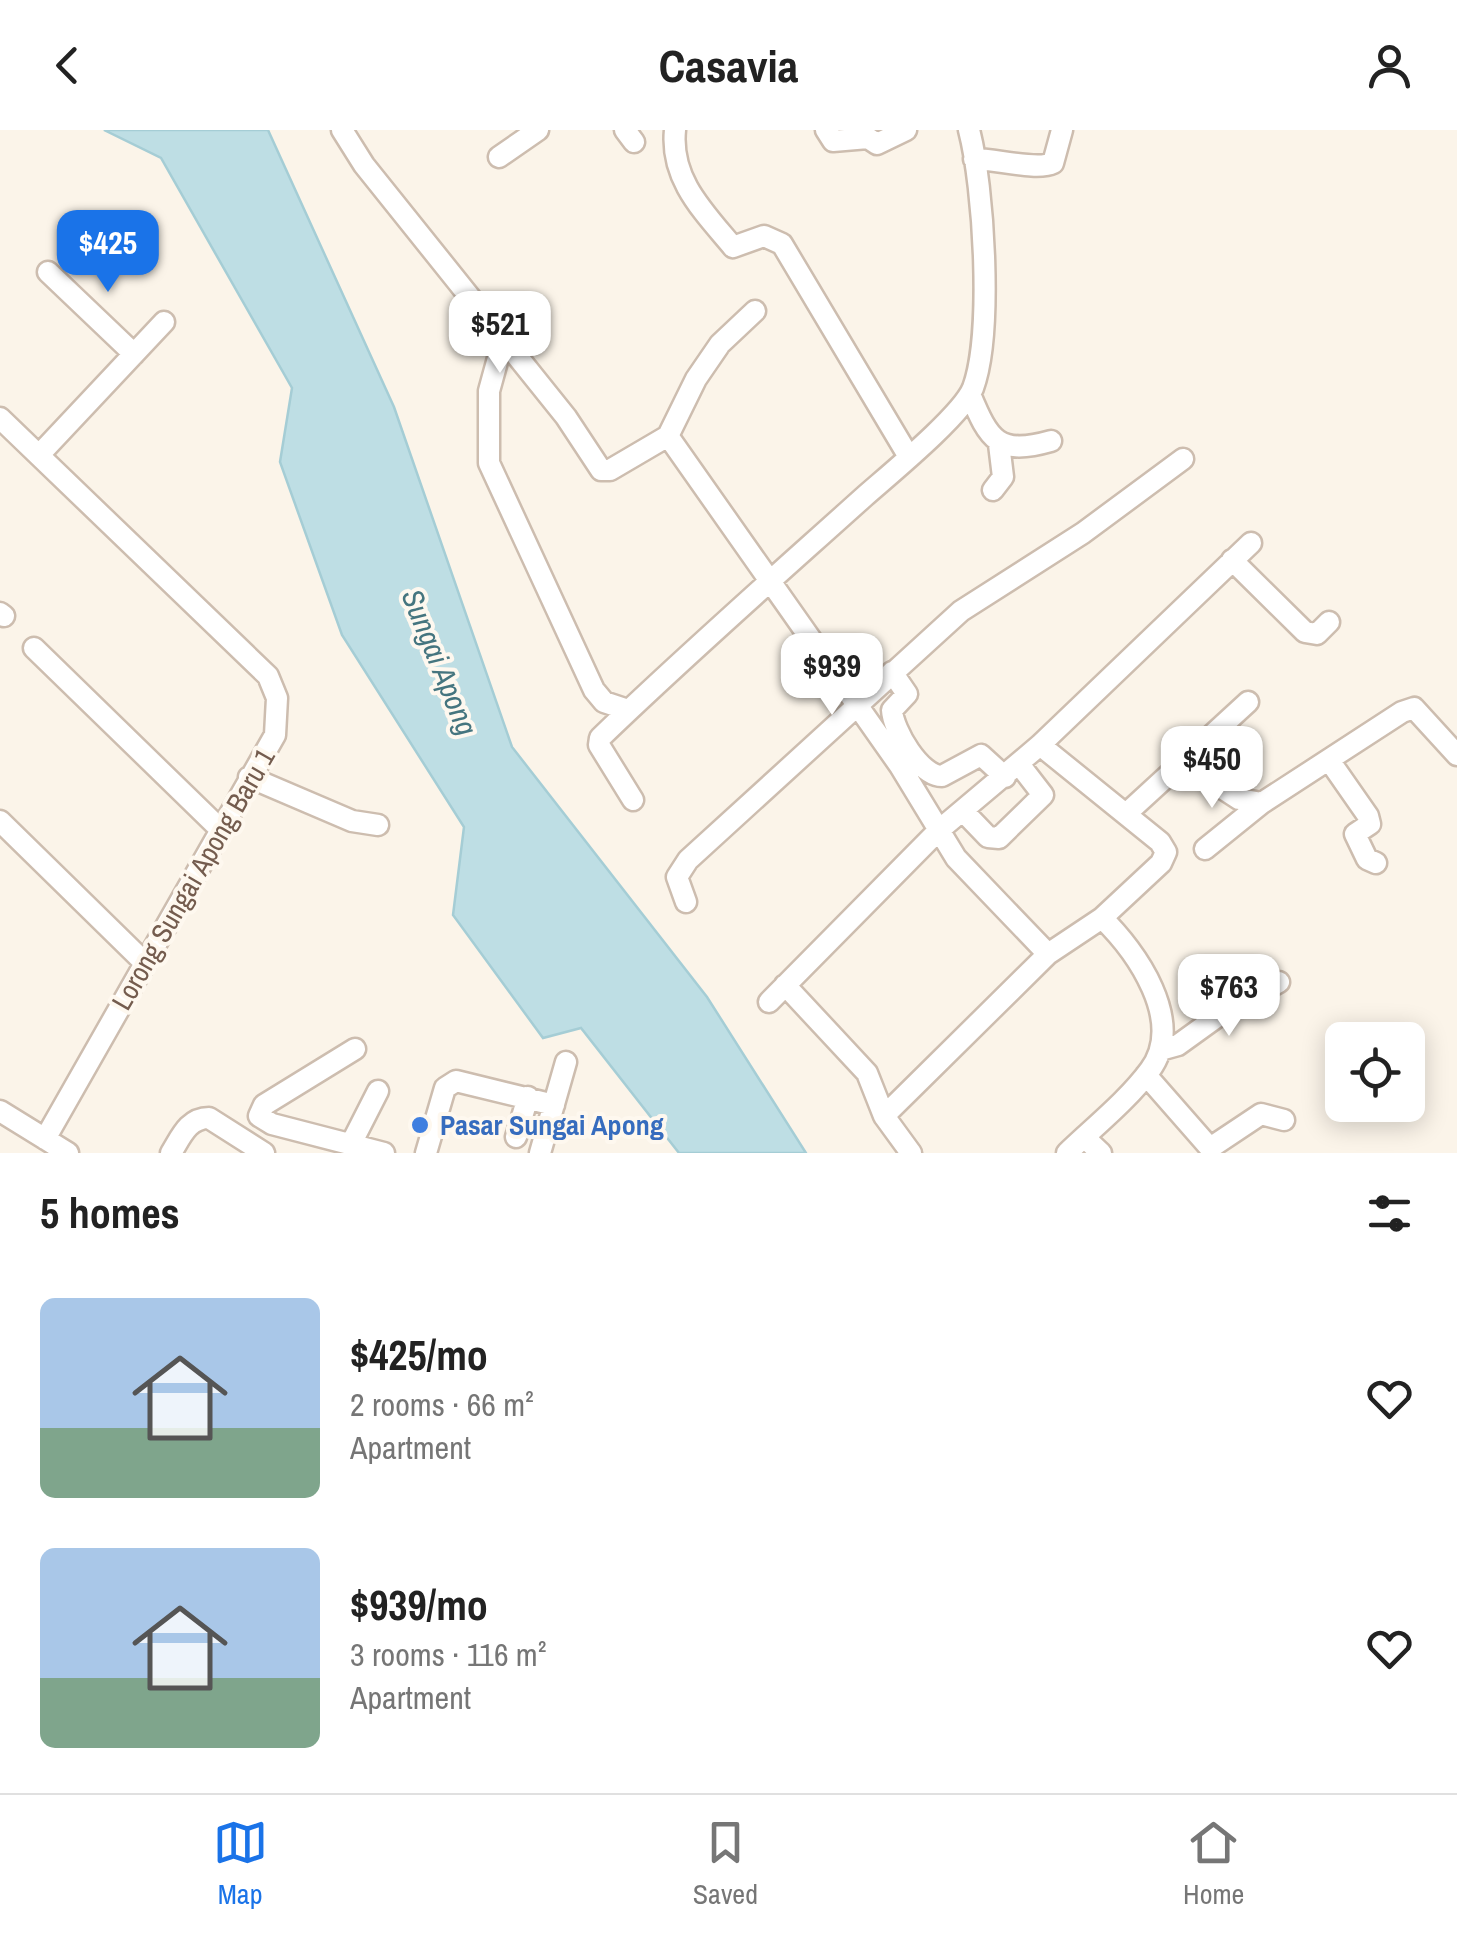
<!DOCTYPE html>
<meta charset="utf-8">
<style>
body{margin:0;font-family:"Archivo Narrow",sans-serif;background:#f6f6f6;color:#222;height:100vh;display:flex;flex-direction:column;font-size:38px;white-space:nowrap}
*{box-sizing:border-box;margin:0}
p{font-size:32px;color:#767676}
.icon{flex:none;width:55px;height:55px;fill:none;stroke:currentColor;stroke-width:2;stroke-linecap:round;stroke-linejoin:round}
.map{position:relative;height:1023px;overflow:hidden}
.details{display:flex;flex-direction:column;background:#fff;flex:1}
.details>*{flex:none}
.buttons{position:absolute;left:1325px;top:892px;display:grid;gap:20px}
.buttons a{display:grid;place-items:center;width:100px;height:100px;border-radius:15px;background:#fff;box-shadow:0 5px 25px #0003;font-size:50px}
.price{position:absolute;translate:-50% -85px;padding:0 22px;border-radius:20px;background:#fff;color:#222;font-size:32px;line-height:65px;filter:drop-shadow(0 2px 5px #0008)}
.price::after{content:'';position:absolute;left:50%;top:60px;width:30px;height:22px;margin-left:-15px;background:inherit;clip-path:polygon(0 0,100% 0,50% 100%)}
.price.on{background:#1a73e8;color:#fff}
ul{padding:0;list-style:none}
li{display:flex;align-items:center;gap:30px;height:250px;padding:0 40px}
li span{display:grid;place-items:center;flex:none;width:280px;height:200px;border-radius:15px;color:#555}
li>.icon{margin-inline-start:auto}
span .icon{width:120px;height:120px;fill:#fffc;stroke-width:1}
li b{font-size:42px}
h2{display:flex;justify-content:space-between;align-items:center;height:120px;padding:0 40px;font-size:42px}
header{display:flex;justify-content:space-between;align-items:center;height:130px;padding:0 40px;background:#fff;font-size:45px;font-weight:700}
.dock{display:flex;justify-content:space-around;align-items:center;height:140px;border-top:2px solid #e0e0e0;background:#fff;font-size:28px;color:#767676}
.dock a{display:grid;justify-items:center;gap:5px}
.dock .on{color:#1a73e8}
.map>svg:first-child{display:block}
.water{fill:#bedee4;stroke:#a5cdd5;stroke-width:2.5}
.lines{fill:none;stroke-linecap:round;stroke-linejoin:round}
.minor-casing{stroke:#cdbdaf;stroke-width:25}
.minor{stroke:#fff;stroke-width:20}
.shop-dot{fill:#3f7fe0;stroke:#fef8ef;stroke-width:4}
.labels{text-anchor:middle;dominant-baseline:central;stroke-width:8;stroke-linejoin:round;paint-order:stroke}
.street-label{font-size:28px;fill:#745c4e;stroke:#fef8ef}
.shop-label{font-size:28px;font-weight:bold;fill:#366cbe;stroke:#fef8ef;text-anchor:start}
.water-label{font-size:30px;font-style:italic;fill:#45757f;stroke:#fef8ef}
</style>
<header><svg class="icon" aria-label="back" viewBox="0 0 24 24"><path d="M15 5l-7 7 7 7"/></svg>Casavia<svg class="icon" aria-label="person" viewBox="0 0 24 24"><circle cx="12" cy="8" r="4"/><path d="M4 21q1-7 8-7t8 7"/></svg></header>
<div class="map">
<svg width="1457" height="1023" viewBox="0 0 1457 1023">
<rect width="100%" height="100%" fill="#fbf4e9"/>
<path class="water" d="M104,0H268L394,277L512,617L707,867L806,1023H679L581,898L543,908L453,785L464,697L342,505L280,332L292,258L161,28Z"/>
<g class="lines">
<g class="minor-casing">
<path id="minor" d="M342,0L364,35L566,287L601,340H610L668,306L696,249L720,214L755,181
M625,0L634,12
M675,0C670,49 703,81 733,117L764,106L782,114L909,327
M826,0L833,11L868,8L877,14L906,0
M499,27L538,0
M974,29C996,29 1037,41 1053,33L1062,0
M48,142L134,224
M503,210L489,261V333L594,560L604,572L628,580
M970,264C989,310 998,326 1051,311
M0,288L268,546L277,568L275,605L45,1009
M668,306L900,636L956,728L1048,824
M39,325L164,192
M993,360L1003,347L999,314
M1232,430L1305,502L1317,504L1329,492
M0,483L4,486
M34,518L219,698
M892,542L907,564L892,580C893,600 920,646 942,646L981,625L1005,647
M1329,630L1368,686L1370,694L1355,704L1367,729L1376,733
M1185,634L1239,669L1262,673
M249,647L352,691L378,695
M633,670L599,615L600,608C686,525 776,446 865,366C890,344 962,285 973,258C993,204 984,57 969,0
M963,681L988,707L999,708L1043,665L1019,634
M1127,683L1248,572
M0,691L144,832
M1205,719L1262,673L1402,582L1414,578L1457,625
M686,772L677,747L688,730L961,481L1083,403L1183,329
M785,855L867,943L884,986L1048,824L1102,788L1161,733L1166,722L1160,712L1040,615
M769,872L938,701L1040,615L1251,413
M355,919L264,975L259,986L272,994L384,1023
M1160,920L1178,915L1221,884L1279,852
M1146,945L1210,1018L1261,984L1284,990
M0,981L68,1023
M884,986L911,1023
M516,1007L528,967
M1084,1007L1101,1023
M351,1014L378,961
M171,1023C181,1007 188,988 209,988L264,1023
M426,1023L445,958L456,951L554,975
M540,1023L566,932
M1067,1023C1094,997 1128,970 1150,940C1186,891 1136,821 1102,788"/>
</g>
<use href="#minor" class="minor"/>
</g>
<circle class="shop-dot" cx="420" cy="995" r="10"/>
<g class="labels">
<g class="street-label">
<text transform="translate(193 749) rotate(-60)">Lorong Sungai Apong Baru 1</text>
</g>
<g class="shop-label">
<text x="440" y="995">Pasar Sungai Apong</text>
</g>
<g class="water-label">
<text transform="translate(440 532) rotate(68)">Sungai Apong</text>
</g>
</g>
</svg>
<div class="buttons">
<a><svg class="icon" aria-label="locate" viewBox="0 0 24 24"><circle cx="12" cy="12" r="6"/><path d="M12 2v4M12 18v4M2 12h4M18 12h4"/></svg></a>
</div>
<b class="price on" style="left:108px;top:165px">$425</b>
<b class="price" style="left:500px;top:246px">$521</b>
<b class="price" style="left:832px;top:588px">$939</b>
<b class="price" style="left:1212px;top:681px">$450</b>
<b class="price" style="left:1229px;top:909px">$763</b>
</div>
<section class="details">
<h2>5 homes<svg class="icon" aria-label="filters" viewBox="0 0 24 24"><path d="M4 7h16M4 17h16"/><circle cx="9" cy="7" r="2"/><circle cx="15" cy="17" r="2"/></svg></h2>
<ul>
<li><span style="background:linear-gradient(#a9c7e8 65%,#7fa58c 0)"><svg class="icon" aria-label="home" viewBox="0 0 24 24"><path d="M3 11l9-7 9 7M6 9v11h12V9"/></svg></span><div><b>$425/mo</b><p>2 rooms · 66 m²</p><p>Apartment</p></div><svg class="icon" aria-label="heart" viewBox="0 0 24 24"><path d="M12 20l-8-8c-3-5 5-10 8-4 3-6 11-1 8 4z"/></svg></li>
<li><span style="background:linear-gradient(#a9c7e8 65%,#7fa58c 0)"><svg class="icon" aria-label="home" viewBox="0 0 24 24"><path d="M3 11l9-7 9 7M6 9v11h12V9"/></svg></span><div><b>$939/mo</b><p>3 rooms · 116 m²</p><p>Apartment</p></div><svg class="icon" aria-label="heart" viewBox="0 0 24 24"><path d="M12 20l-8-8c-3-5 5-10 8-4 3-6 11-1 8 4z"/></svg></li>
</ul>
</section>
<nav class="dock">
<a class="on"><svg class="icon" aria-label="map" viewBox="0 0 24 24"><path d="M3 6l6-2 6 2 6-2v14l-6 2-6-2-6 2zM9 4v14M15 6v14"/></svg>Map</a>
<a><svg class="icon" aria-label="saved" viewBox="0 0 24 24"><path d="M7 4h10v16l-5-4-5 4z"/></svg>Saved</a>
<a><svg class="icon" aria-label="home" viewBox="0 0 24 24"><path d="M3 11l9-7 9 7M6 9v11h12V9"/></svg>Home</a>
</nav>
